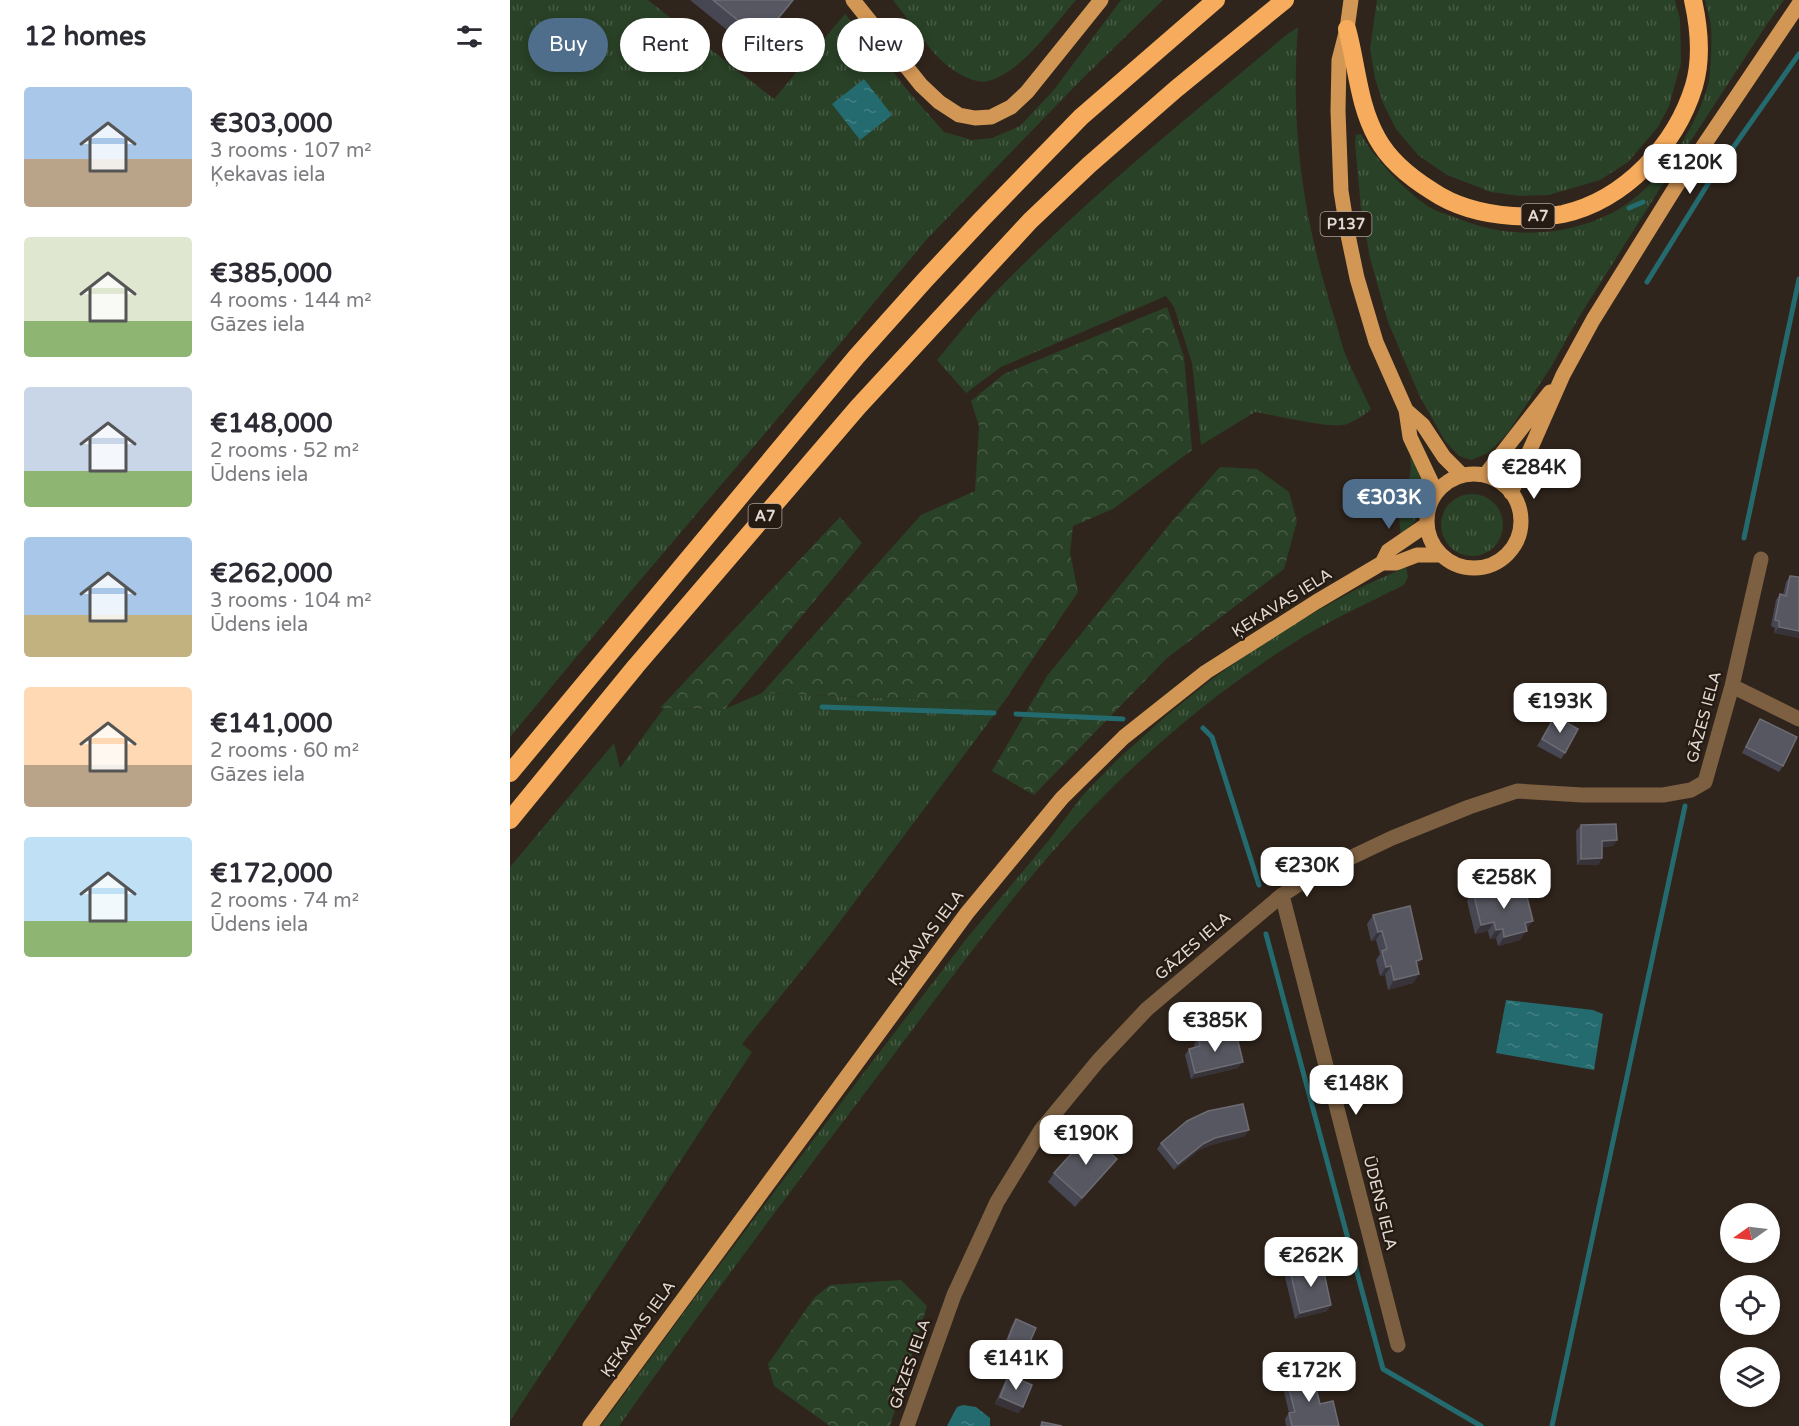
<!DOCTYPE html>
<meta charset="utf-8">
<style>
body{margin:0;font-family:"Varela Round",sans-serif;background:#f2f2f3;color:#2b2b33;height:100vh;display:flex;flex-direction:column;font-size:22px;white-space:nowrap}
*{box-sizing:border-box;margin:0}
p{font-size:20px;color:#7c7c81}
.icon{flex:none;width:33px;height:33px;fill:none;stroke:currentColor;stroke-width:2;stroke-linecap:round;stroke-linejoin:round}
.map{position:relative;flex:1;overflow:hidden}
.panel{display:flex;flex-direction:column;background:#fff;width:510px}
.panel>*{flex:none}
.guide{position:absolute;left:18px;top:18px;width:570px;height:54px;display:flex;gap:12px}
.needle{width:39px;rotate:256deg}
.fabs{position:absolute;left:1210px;top:1203px;display:grid;gap:12px}
.fabs a{display:grid;place-items:center;width:60px;height:60px;border-radius:50%;background:#fff;box-shadow:0 3px 9px #0003;font-size:30px}
.price{position:absolute;translate:-50% -51px;padding:0 14px;border-radius:12px;background:#fff;color:#222;font-size:20px;line-height:39px;filter:drop-shadow(0 2px 3px #0008)}
.price::after{content:'';position:absolute;left:50%;top:36px;width:18px;height:14px;margin-left:-9px;background:inherit;clip-path:polygon(0 0,100% 0,50% 100%)}
.price.current{background:#4f6e8c;color:#fff}
ul{padding:0;list-style:none}
li{display:flex;align-items:center;gap:18px;height:150px;padding:0 24px}
li span{display:grid;place-items:center;flex:none;width:168px;height:120px;border-radius:6px;color:#555}
li>.icon{margin-inline-start:auto}
span .icon{width:72px;height:72px;fill:#fffc;stroke-width:1}
li b{font-size:26px}
h2{display:flex;justify-content:space-between;align-items:center;height:72px;padding:0 24px;font-size:26px}
.pill{padding:0 21px;border-radius:27px;background:#fff;box-shadow:0 3px 9px #0003;font-size:21px;line-height:54px}
.pill.current{background:#4f6e8c;color:#fff}
main{display:flex;flex:1;min-height:0}
.map>svg:first-child{display:block}
.grass{fill:url(#grass-tufts)}
.forest{fill:url(#forest-crowns)}
.water{fill:url(#water-ripples)}
.lines{fill:none;stroke-linecap:round;stroke-linejoin:round}
.stream{stroke:#246b6f;stroke-width:5}
.minor{stroke:#7d6042;stroke-width:15}
.major{stroke:#d39755;stroke-width:15}
.highway{stroke:#f6ac5c;stroke-width:18}
.wall{fill:#474754}
.shaded-wall{fill:#373338}
.building{fill:#575761;stroke:#6d6b73;stroke-width:1.5}
.labels{text-anchor:middle;dominant-baseline:central;stroke-width:5;stroke-linejoin:round;paint-order:stroke}
.shield{fill:#261b12;stroke:#aaa19a;stroke-width:1.5}
.shield-label{font-size:15px;font-weight:bold;fill:#e2dad4}
.street-label{font-size:16px;fill:#e2dad4;stroke:#261b12}
</style>
<main>
<section class="panel">
<h2>12 homes<svg class="icon" aria-label="filters" viewBox="0 0 24 24"><path d="M4 7h16M4 17h16"/><circle cx="9" cy="7" r="2"/><circle cx="15" cy="17" r="2"/></svg></h2>
<ul>
<li><span style="background:linear-gradient(#a9c7e8 60%,#b9a48a 0)"><svg class="icon" aria-label="home" viewBox="0 0 24 24"><path d="M3 11l9-7 9 7M6 9v11h12V9"/></svg></span><div><b>€303,000</b><p>3 rooms · 107 m²</p><p>Ķekavas iela</p></div></li>
<li><span style="background:linear-gradient(#dfe7d0 70%,#8fb573 0)"><svg class="icon" aria-label="home" viewBox="0 0 24 24"><path d="M3 11l9-7 9 7M6 9v11h12V9"/></svg></span><div><b>€385,000</b><p>4 rooms · 144 m²</p><p>Gāzes iela</p></div></li>
<li><span style="background:linear-gradient(#c9d6e8 70%,#8fb573 0)"><svg class="icon" aria-label="home" viewBox="0 0 24 24"><path d="M3 11l9-7 9 7M6 9v11h12V9"/></svg></span><div><b>€148,000</b><p>2 rooms · 52 m²</p><p>Ūdens iela</p></div></li>
<li><span style="background:linear-gradient(#a9c7e8 65%,#c2b280 0)"><svg class="icon" aria-label="home" viewBox="0 0 24 24"><path d="M3 11l9-7 9 7M6 9v11h12V9"/></svg></span><div><b>€262,000</b><p>3 rooms · 104 m²</p><p>Ūdens iela</p></div></li>
<li><span style="background:linear-gradient(#ffd9b3 65%,#b9a48a 0)"><svg class="icon" aria-label="home" viewBox="0 0 24 24"><path d="M3 11l9-7 9 7M6 9v11h12V9"/></svg></span><div><b>€141,000</b><p>2 rooms · 60 m²</p><p>Gāzes iela</p></div></li>
<li><span style="background:linear-gradient(#bfe0f5 70%,#8fb573 0)"><svg class="icon" aria-label="home" viewBox="0 0 24 24"><path d="M3 11l9-7 9 7M6 9v11h12V9"/></svg></span><div><b>€172,000</b><p>2 rooms · 74 m²</p><p>Ūdens iela</p></div></li>
</ul>
</section>
<div class="map">
<svg width="1289" height="1426" viewBox="0 0 1289 1426">
<defs>
<pattern id="grass-tufts" width="24" height="20" patternUnits="userSpaceOnUse" patternTransform="scale(1.5)"><rect width="24" height="20" fill="#294127"/><path d="M3 7l-1-3M5 7V3M7 7l1-3M15 17l-1-3M17 17v-4M19 17l1-3" fill="none" stroke="#485c45"/></pattern>
<pattern id="forest-crowns" width="20" height="18" patternUnits="userSpaceOnUse" patternTransform="scale(1.5)"><rect width="20" height="18" fill="#294127"/><path d="M2 6a3 3 0 1 1 6 0M12 15a3 3 0 1 1 6 0" fill="none" stroke="#485c45"/></pattern>
<pattern id="water-ripples" width="26" height="14" patternUnits="userSpaceOnUse" patternTransform="scale(1.5)"><rect width="26" height="14" fill="#246b6f"/><path d="M2 4q2-2 4 0t4 0M15 11q2-2 4 0t4 0" fill="none" stroke="#448083"/></pattern>
</defs>
<rect width="100%" height="100%" fill="#30251c"/>
<path class="grass" d="M0,0H138L264,99L335,14L361,43L398,91L434,132L462,140L482,138L510,126L543,91L611,0H653L570,81L417,239L273,412L116,597L0,737Z
M383,0H566C544,25 511,73 478,81C461,85 437,67 426,55C411,38 397,18 383,0Z
M867,0H1165L1170,19L1171,63L1159,106L1148,127L1118,162L1090,180L1039,195L1010,196L981,192L937,175L908,155L886,129L873,103L865,78L860,49Z
M1195,0H1274L1255,27L1154,182L1069,317L1041,367L997,434L978,453L961,460L949,456L935,441L910,397L878,322L860,258L851,208L845,143L846,135L851,134C865,159 895,191 919,207C926,211 936,214 944,217C995,239 1052,238 1102,213C1147,190 1187,129 1199,81C1201,70 1202,38 1201,27C1200,18 1197,9 1195,0Z
M788,27C780,128 793,219 824,316C828,328 830,340 834,351C842,371 852,390 861,409C855,415 842,423 833,425C816,428 764,415 745,412L691,445L682,363L664,307L656,296L491,367L456,393L427,360C440,345 452,329 465,314C559,212 669,125 775,36Z
M900,456C915,473 916,500 905,521C902,526 895,530 891,534L889,518L896,496L901,468Z
M931 525a31 31 0 1 1 62 0a31 31 0 1 1-62 0Z
M896,567L898,577L894,585C856,604 816,622 780,645C703,694 632,754 570,821C497,900 434,988 370,1073C281,1190 194,1307 109,1426H91L181,1303L346,1083L457,938L539,840L572,796L608,759L656,716L702,679L754,642L798,616L845,590Z
M252,693L493,703L320,935L232,1044L242,1052L0,1421V867L104,743L110,768L154,708L215,709Z"/>
<path class="forest" d="M657,307L674,357L682,450L603,509L563,526L560,553L568,592L493,703L252,693L411,515L465,491L469,426L461,401L494,374Z
M710,467L747,469L779,492L787,521L774,569L657,658L524,795L482,771L537,676L659,525Z
M330,517L352,543L215,709L150,708Z
M391,1280L417,1306L380,1426H320L264,1386L258,1364L304,1298L320,1285Z"/>
<path class="water" d="M354,79L382,115L350,140L322,104Z
M996,1000L1083,1010L1093,1014L1084,1070L986,1053Z
M453,1405L466,1407L480,1418V1426H437L447,1407Z"/>
<g class="lines">
<path class="stream" d="M1119,208L1133,202
M1137,282L1201,179L1289,54
M1234,538L1289,279
M312,707L484,713
M506,714L613,719
M693,728L702,737L749,885
M756,934L873,1369L971,1426
M1042,1426L1175,806"/>
<path class="minor" d="M1222,686L1289,719
M772,895L888,1345
M397,1426L444,1295L487,1202L531,1130L588,1061L637,1009L772,895L802,876L882,838L959,807L1007,791L1072,795H1153L1181,790L1195,782L1222,686L1251,559"/>
<path class="major" d="M343,0L411,85L429,102L449,115L465,118L481,117L501,107L517,92L591,0
M841,0L837,29L829,60L828,111L831,191L838,235L847,278L866,342L896,410L900,437L926,492
M896,410L913,425L934,457L952,475
M917 521a47 47 0 1 1 94 0a47 47 0 1 1-94 0Z
M975,475L1040,392
M1001,493L1053,375L1083,320L1165,188L1289,4
M872,563H886L907,555H930
M80,1426L457,913L552,798L614,737L696,672L806,602L872,563L878,551L916,525"/>
<path class="highway" d="M837,29C847,65 848,104 867,138C879,160 901,178 922,191C947,208 974,214 1003,216C1020,217 1037,217 1053,214C1115,200 1166,145 1184,86C1192,59 1189,27 1183,0
M0,773L347,356L415,280L471,220L571,117L706,0
M0,820L126,666L348,407L520,221L579,165L666,89L775,0"/>
</g>
<path class="wall" d="M180,0H284L243,51Z
M1280,576L1289,577V638L1264,633L1265,628L1261,626L1266,600L1270,594L1273,595L1276,582Z
M1045,716L1055,753L1051,759L1027,746Z
M1250,719L1273,766L1269,772L1232,753L1246,725Z
M1071,825L1107,840L1103,846L1092,847V858L1088,865H1067L1066,831Z
M963,891L1016,929L1010,940L988,946L986,938L980,939L978,931L965,934L957,901Z
M863,915L907,966L909,974L903,983L878,990L875,975L870,976L866,960L870,954L866,940L861,941L857,924Z
M688,1038L712,1040L728,1068L681,1079L675,1055L679,1049L685,1047L684,1044Z
M735,1136L701,1145L689,1150L664,1170L647,1149L651,1143Z
M607,1159L600,1168L565,1207L538,1182L544,1173Z
M780,1271L817,1311L785,1319L775,1277Z
M506,1319L518,1346L514,1352L502,1347L496,1358L490,1356L502,1325Z
M499,1375L513,1407L508,1413L485,1404L495,1381Z
M776,1377L810,1404L829,1426H776L775,1419L779,1413L772,1383Z"/>
<path class="shaded-wall" d="M284,0L279,7L243,51L251,39Z
M1269,627L1289,631V638L1264,633Z
M1107,840L1103,846L1087,847L1092,841Z
M1092,858L1088,865H1067L1071,859Z
M1023,921L1016,930L1015,923Z
M984,922L978,931L965,934L971,925Z
M993,929L986,938L980,939L986,930Z
M872,931L866,940L861,941L868,932Z
M1017,931L1010,940L988,946L994,937Z
M912,959L906,968V961Z
M881,966L875,975L870,976L876,967Z
M909,974L903,983L878,990L884,980Z
M733,1062L728,1068L681,1079L685,1073Z
M739,1130L735,1136L701,1145L689,1150L664,1170L668,1164L693,1144L705,1138Z
M607,1159L600,1168L565,1207L572,1198Z
M821,1305L817,1311L785,1319L790,1313Z
M505,1341L518,1346L514,1352L501,1347Z
M494,1349L501,1352L496,1358L490,1356Z
M490,1397L513,1407L508,1413L485,1404Z"/>
<path class="building" d="M203,0H283L251,39Z
M1280,576L1289,577V631L1269,627V621L1265,620L1270,594L1276,596Z
M1045,716L1068,729L1055,753L1032,739Z
M1250,719L1287,737L1273,766L1236,747Z
M1106,824L1107,840L1092,841V858L1071,859V825Z
M984,886L986,896L1015,889L1023,921L1015,923L1017,931L994,937L993,929L986,930L984,922L971,925L963,891Z
M900,906L912,959L906,961L909,974L884,980L881,966L876,967L872,951L877,949L872,931L868,932L863,915Z
M710,1033L712,1040L727,1037L733,1062L685,1073L679,1049L690,1046L688,1038Z
M733,1104L739,1130L705,1138L693,1144L668,1164L651,1143L677,1121L698,1111Z
M579,1134L607,1159L572,1198L544,1173Z
M812,1263L821,1305L790,1313L780,1271Z
M506,1319L526,1328L518,1346L505,1341L501,1352L494,1349Z
M802,1371L810,1404L823,1401L829,1426H782L779,1413L785,1412L776,1377Z
M499,1375L522,1385L513,1407L490,1397Z
M532,1422L552,1426H531Z"/>
<g class="labels">
<g class="shield">
<rect x="1011.5" y="204" width="33" height="24" rx="4.5"/>
<rect x="810.5" y="212" width="51" height="24" rx="4.5"/>
<rect x="238.5" y="504" width="33" height="24" rx="4.5"/>
</g>
<g class="shield-label">
<text x="1028" y="216">A7</text>
<text x="836" y="224">P137</text>
<text x="255" y="516">A7</text>
</g>
<g class="street-label">
<text transform="translate(772 603) rotate(-32)">ĶEKAVAS IELA</text>
<text transform="translate(1194 717) rotate(-75)">GĀZES IELA</text>
<text transform="translate(416 938) rotate(-53)">ĶEKAVAS IELA</text>
<text transform="translate(683 946) rotate(-41)">GĀZES IELA</text>
<text transform="translate(870 1203) rotate(76)">ŪDENS IELA</text>
<text transform="translate(128 1329) rotate(-54)">ĶEKAVAS IELA</text>
<text transform="translate(400 1364) rotate(-71)">GĀZES IELA</text>
</g>
</g>
</svg>
<div class="fabs">
<a><svg class="needle" viewBox="-14 -14 28 28"><path d="M0-13l5 13h-10z" fill="#e53935"/><path d="M0 13l5-13h-10z" fill="#7c7c81"/></svg></a>
<a><svg class="icon" aria-label="locate" viewBox="0 0 24 24"><circle cx="12" cy="12" r="6"/><path d="M12 2v4M12 18v4M2 12h4M18 12h4"/></svg></a>
<a><svg class="icon" aria-label="layers" viewBox="0 0 24 24"><path d="M12 4l9 5-9 5-9-5zM3 14l9 5 9-5"/></svg></a>
</div>
<b class="price" style="left:1180px;top:195px">€120K</b>
<b class="price" style="left:1024px;top:500px">€284K</b>
<b class="price current" style="left:879px;top:530px">€303K</b>
<b class="price" style="left:1050px;top:734px">€193K</b>
<b class="price" style="left:797px;top:898px">€230K</b>
<b class="price" style="left:994px;top:910px">€258K</b>
<b class="price" style="left:705px;top:1053px">€385K</b>
<b class="price" style="left:846px;top:1116px">€148K</b>
<b class="price" style="left:576px;top:1166px">€190K</b>
<b class="price" style="left:801px;top:1288px">€262K</b>
<b class="price" style="left:506px;top:1391px">€141K</b>
<b class="price" style="left:799px;top:1403px">€172K</b>
<div class="guide">
<a class="pill current">Buy</a>
<a class="pill">Rent</a>
<a class="pill">Filters</a>
<a class="pill">New</a>
</div>
</div>
</main>
